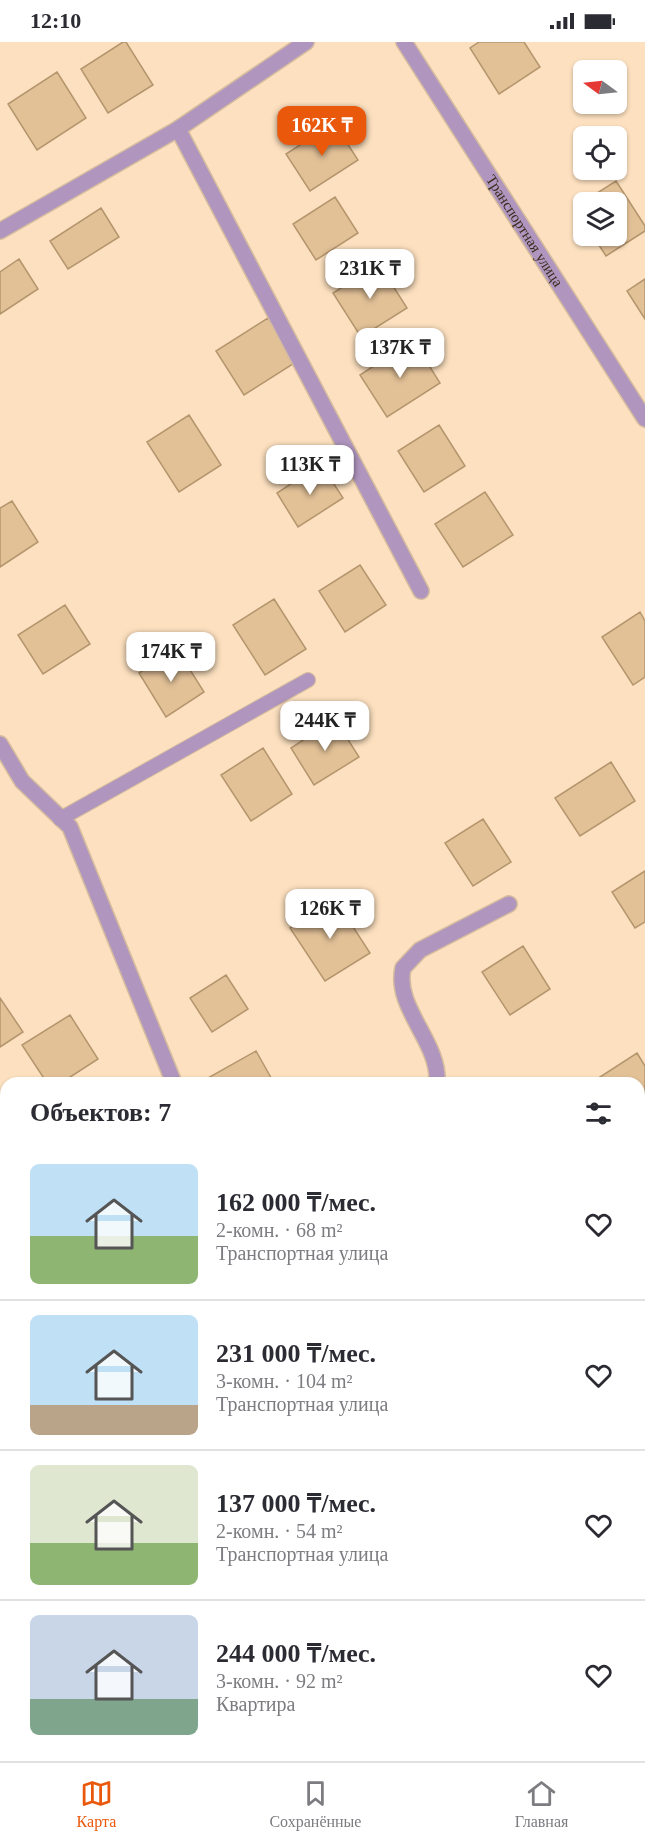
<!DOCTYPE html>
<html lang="ru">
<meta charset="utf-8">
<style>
body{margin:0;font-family:"Times New Roman",serif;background:#f7f7f7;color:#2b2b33;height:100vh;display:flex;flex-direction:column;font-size:22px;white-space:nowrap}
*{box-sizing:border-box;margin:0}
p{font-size:20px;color:#7c7c81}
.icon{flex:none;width:33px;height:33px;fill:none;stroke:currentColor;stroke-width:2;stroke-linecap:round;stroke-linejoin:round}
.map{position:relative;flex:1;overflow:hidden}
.panel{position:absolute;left:0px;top:1035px;width:645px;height:684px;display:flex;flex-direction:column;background:#fff;border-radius:18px 18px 0 0;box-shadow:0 2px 4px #0004}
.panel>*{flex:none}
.needle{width:39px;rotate:285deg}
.tools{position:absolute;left:573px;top:18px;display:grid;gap:12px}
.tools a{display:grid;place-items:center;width:54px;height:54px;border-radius:9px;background:#fff;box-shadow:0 2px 4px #0004;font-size:30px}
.price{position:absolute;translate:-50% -51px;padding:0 14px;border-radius:12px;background:#fff;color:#222;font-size:20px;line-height:39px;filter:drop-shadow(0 2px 3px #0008)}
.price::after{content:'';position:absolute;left:50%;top:36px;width:18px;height:14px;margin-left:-9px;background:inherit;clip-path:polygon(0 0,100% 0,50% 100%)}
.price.selected{background:#ea580c;color:#fff}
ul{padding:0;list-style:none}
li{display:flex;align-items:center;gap:18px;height:150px;padding:0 30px}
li+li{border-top:2px solid #e1e1e2}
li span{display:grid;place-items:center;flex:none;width:168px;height:120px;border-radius:9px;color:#555}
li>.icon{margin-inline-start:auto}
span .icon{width:72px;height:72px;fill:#fffc;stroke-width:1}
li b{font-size:26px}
h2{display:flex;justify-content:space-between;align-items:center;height:72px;padding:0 30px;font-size:26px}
.status{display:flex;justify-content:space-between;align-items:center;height:42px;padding:0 30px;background:#fff;direction:ltr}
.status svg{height:16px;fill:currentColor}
.menu{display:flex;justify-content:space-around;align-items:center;height:84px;border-top:2px solid #e1e1e2;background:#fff;font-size:16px;color:#7c7c81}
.menu a{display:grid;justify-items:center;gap:3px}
.menu .selected{color:#ea580c}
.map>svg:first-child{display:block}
.building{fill:#e2c197;stroke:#b4956d;stroke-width:1.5}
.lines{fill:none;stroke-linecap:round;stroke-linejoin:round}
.service-casing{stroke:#d5bc9e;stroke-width:16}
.minor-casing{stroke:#d5bc9e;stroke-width:18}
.service{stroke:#b096bf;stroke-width:14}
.minor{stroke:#b096bf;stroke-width:15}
.labels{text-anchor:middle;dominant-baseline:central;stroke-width:4.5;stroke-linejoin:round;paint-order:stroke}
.street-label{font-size:15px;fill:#392c1c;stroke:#fef0e0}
</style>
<div class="status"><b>12:10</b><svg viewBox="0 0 49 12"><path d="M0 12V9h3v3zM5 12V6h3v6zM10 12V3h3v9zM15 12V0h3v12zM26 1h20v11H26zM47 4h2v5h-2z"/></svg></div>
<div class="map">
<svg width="645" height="1719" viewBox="0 0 645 1719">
<rect width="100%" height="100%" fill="#fce0bf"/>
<path class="building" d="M123,0H126L153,43L108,71L81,27Z
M479,0H524L540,25L499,52L470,6Z
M57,30L86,76L37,108L8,62Z
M334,81L358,118L310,149L286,112Z
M616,139L645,184V189L606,214L593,194H616V160H584V179L575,165Z
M335,155L358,191L316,218L293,182Z
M101,166L119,195L68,227L50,199Z
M19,217L38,247L0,272V230Z
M379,222L407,266L361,295L333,251Z
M645,237V277L627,249Z
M268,276L296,320L244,353L216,309Z
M413,298L440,341L387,375L360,333Z
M189,373L221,423L179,450L147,400Z
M439,383L465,424L424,450L398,409Z
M321,422L343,456L298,485L277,451Z
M485,450L513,493L463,525L435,482Z
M12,459L38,500L0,525V466Z
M360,523L386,563L345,590L319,549Z
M274,557L306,607L265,633L233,583Z
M65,563L90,602L43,632L18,593Z
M640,570L645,579V635L633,643L602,595Z
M177,607L204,650L166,675L139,631Z
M335,677L359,715L314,743L291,706Z
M263,706L292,752L251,779L221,733Z
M611,720L635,759L580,794L555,756Z
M483,777L511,820L473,844L445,801Z
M645,829V880L635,886L612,850Z
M335,857L370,911L325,939L290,886Z
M523,904L550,947L510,973L482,930Z
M226,933L248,967L212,990L190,956Z
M0,956L23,990L0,1005Z
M70,973L98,1017L61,1041H47L22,1003Z
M256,1009L274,1041H199Z
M637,1011L645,1024V1059L639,1063V1041H604L600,1035Z
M3,1220L6,1224V1252L0,1256V1222Z
M6,1271V1301L5,1302L0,1295V1275Z
M5,1511L6,1531L0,1535V1514Z
M6,1601V1614L0,1605Z
M537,1713H555L546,1719H541Z"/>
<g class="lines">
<g class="service-casing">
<path id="service" d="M60,777L308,638"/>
</g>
<g class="minor-casing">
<g id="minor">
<path id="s1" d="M404,0L645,377"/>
<path d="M178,87L421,549"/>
<path d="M0,189L178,87L306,0"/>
<path d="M0,702L22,739L70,785L174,1041"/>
<path d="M437,1041C440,1000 394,966 403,926L420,908L509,862"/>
<path d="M639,1107L645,1103"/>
<path d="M0,1138L6,1147"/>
<path d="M0,1341L6,1339"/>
<path d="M0,1686L6,1695"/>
<path d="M18,1713L22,1719"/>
<path d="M422,1713L427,1719"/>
</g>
</g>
<use href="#service" class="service"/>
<use href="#minor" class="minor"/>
</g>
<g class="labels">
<g class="street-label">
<text stroke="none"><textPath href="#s1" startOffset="224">Транспортная улица</textPath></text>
</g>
</g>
</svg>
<div class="tools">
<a><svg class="needle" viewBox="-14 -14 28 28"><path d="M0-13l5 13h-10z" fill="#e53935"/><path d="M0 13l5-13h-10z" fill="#7c7c81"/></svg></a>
<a><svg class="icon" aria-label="locate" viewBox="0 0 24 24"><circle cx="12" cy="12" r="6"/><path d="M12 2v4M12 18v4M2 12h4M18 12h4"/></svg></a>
<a><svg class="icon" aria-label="layers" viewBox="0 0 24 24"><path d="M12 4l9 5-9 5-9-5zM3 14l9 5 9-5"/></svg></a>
</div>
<b class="price selected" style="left:322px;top:115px">162K ₸</b>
<b class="price" style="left:370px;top:258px">231K ₸</b>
<b class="price" style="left:400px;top:337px">137K ₸</b>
<b class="price" style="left:310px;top:454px">113K ₸</b>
<b class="price" style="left:171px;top:641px">174K ₸</b>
<b class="price" style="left:325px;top:710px">244K ₸</b>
<b class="price" style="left:330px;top:898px">126K ₸</b>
<section class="panel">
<h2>Объектов: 7<svg class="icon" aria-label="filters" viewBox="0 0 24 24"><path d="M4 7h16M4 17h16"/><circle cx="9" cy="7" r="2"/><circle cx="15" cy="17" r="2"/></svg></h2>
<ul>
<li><span style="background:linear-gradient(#bfe0f5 60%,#8fb573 0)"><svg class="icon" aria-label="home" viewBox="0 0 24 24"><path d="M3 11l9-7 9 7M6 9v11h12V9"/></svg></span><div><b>162 000 ₸/мес.</b><p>2-комн. · 68 m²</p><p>Транспортная улица</p></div><svg class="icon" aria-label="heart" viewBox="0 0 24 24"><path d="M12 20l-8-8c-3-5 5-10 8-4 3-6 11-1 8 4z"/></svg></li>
<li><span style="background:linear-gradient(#bfe0f5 75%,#b9a48a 0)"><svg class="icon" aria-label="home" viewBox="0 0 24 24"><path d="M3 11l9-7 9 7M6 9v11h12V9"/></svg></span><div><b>231 000 ₸/мес.</b><p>3-комн. · 104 m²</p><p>Транспортная улица</p></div><svg class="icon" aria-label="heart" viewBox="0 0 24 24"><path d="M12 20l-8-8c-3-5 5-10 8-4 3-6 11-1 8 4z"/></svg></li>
<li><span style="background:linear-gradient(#dfe7d0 65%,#8fb573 0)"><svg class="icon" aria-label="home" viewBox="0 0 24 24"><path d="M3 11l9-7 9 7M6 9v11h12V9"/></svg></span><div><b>137 000 ₸/мес.</b><p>2-комн. · 54 m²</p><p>Транспортная улица</p></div><svg class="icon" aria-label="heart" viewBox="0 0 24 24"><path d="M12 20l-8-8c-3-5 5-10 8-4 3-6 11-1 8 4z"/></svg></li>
<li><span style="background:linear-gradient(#c9d6e8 70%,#7fa58c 0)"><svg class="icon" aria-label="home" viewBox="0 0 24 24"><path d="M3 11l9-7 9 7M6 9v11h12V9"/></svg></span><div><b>244 000 ₸/мес.</b><p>3-комн. · 92 m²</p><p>Квартира</p></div><svg class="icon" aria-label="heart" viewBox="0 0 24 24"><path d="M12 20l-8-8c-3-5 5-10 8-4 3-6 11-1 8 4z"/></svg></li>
</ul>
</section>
</div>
<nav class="menu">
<a class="selected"><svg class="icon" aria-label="map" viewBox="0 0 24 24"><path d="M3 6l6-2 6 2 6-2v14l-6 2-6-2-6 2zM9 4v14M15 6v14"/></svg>Карта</a>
<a><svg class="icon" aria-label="saved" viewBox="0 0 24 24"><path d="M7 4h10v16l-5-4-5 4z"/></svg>Сохранённые</a>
<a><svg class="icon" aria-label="home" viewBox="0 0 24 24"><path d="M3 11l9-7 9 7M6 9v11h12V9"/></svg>Главная</a>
</nav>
